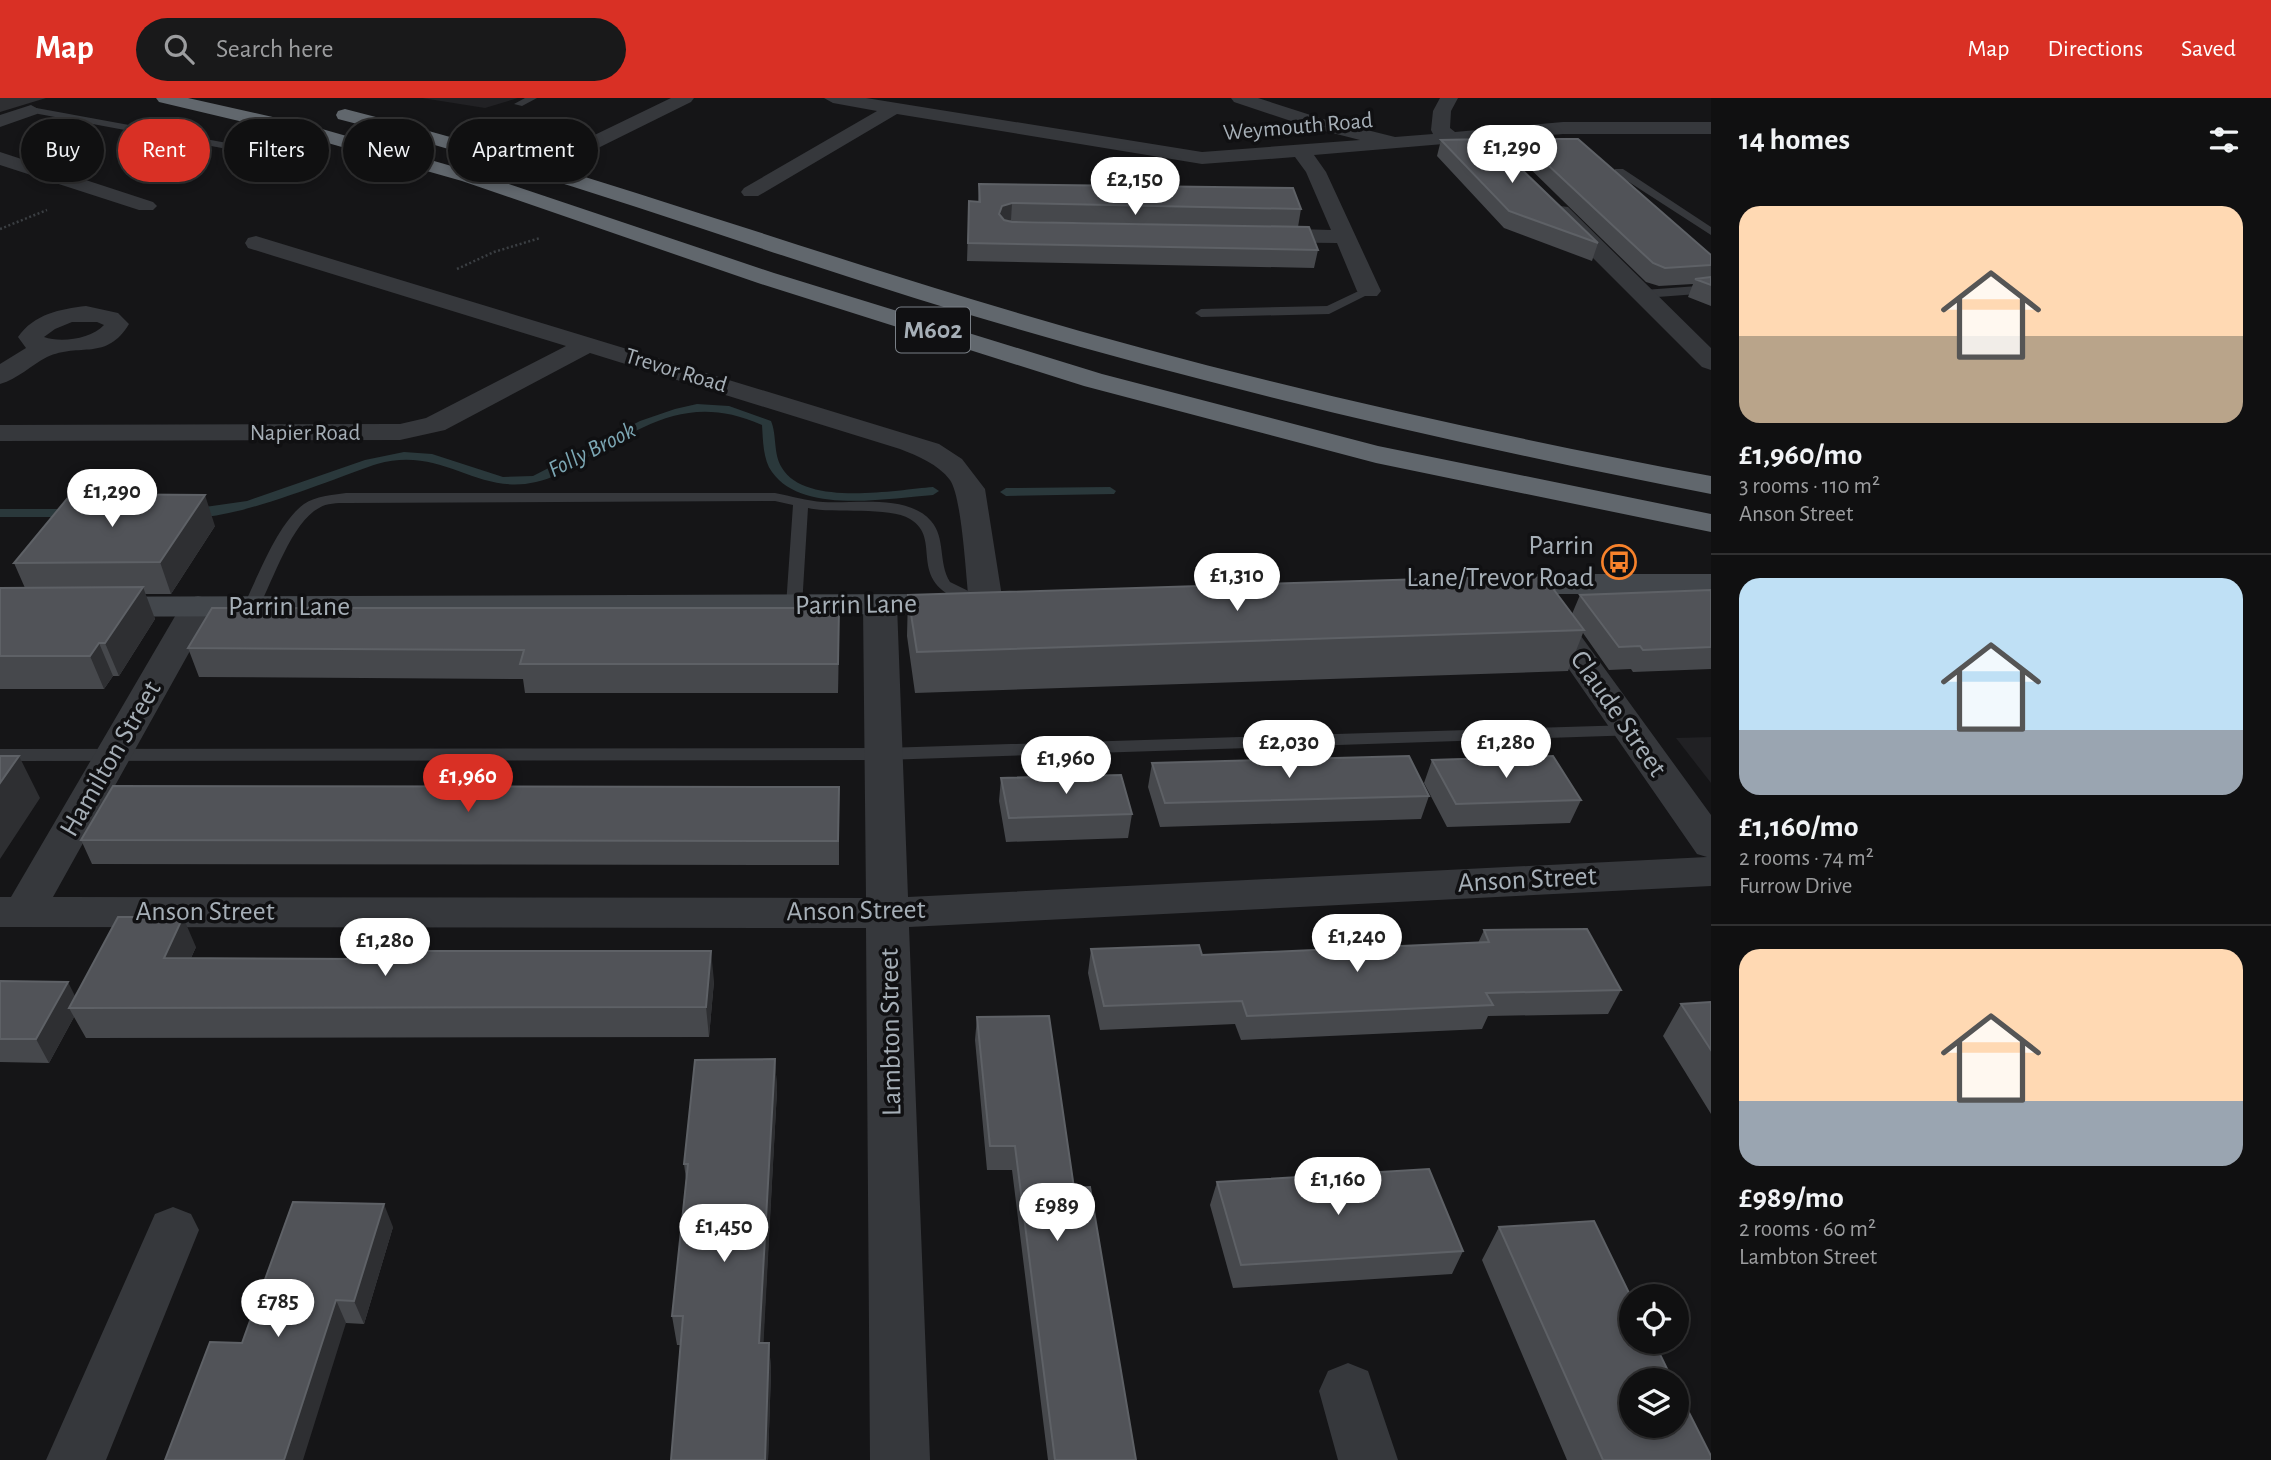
<!DOCTYPE html>
<meta charset="utf-8">
<style>
body{margin:0;font-family:"Alegreya Sans",sans-serif;background:#19191a;color:#f1f3f6;height:100vh;display:flex;flex-direction:column;font-size:26px;white-space:nowrap}
*{box-sizing:border-box;margin:0}
p{font-size:23px;color:#9c9d9f}
.icon{flex:none;width:38px;height:38px;fill:none;stroke:currentColor;stroke-width:2;stroke-linecap:round;stroke-linejoin:round}
.map{position:relative;flex:1;overflow:hidden}
.side{display:flex;flex-direction:column;background:#101011;width:560px}
.side>*{flex:none}
.banner{position:absolute;left:21px;top:21px;width:665px;height:63px;display:flex;gap:14px}
.buttons{position:absolute;left:1619px;top:1186px;display:grid;gap:14px}
.buttons a{display:grid;place-items:center;width:70px;height:70px;border-radius:50%;background:#101011;box-shadow:0 4px 10px #0003,0 0 0 2px #303031;font-size:35px}
.price{position:absolute;translate:-50% -60px;padding:0 16px;border-radius:24px;background:#fff;color:#222;font-size:23px;line-height:46px;filter:drop-shadow(0 2px 4px #0008)}
.price::after{content:'';position:absolute;left:50%;top:42px;width:21px;height:16px;margin-left:-10px;background:inherit;clip-path:polygon(0 0,100% 0,50% 100%)}
.price.on{background:#d93025;color:#fff}
ul{padding:0;list-style:none}
li{display:grid;align-content:center;gap:14px;height:371px;padding:0 28px}
li+li{border-top:2px solid #303031}
li span{display:grid;place-items:center;height:217px;border-radius:21px;color:#555}
li>.icon{margin-inline-start:auto}
span .icon{width:126px;height:126px;fill:#fffc;stroke-width:1}
li b{font-size:30px}
h2{display:flex;justify-content:space-between;align-items:center;height:84px;padding:0 28px;font-size:30px}
.chip{padding:0 24px;border-radius:32px;background:#101011;box-shadow:0 4px 10px #0003,0 0 0 2px #303031;font-size:24px;line-height:63px}
.chip.on{background:#d93025;color:#fff}
header{display:flex;align-items:center;gap:42px;box-sizing:border-box;height:98px;padding:0 35px;background:#d93025;color:#fff}
header strong{font-size:33px}
nav{display:flex;gap:38px;margin-inline-start:auto;font-size:24px}
.search{width:490px;height:63px;background:#19191a;display:flex;align-items:center;gap:18px;box-sizing:border-box;padding:0 24px;border-radius:38px;color:#9c9d9f;font-size:26px}
main{display:flex;flex:1;min-height:0}
.map>svg:first-child{display:block}
.built{fill:#212124}
.lines{fill:none;stroke-linecap:round;stroke-linejoin:round}
.stream{fill:#2a383b;fill-rule:evenodd}
.path{stroke:#3b3f43;stroke-width:2.5;stroke-dasharray:2 2.5;stroke-linecap:butt}
.service{fill:#36383c;fill-rule:evenodd}
.minor{fill:#36383c;fill-rule:evenodd}
.secondary{fill:#43474c;fill-rule:evenodd}
.motorway{fill:#61676d;fill-rule:evenodd}
.wall{fill:#46484c}
.shaded-wall{fill:#2e2f32}
.building{fill:#515358;stroke:#5e6166;stroke-width:2}
.labels{text-anchor:middle;dominant-baseline:central;stroke-width:7;stroke-linejoin:round;paint-order:stroke}
.far-street-label{font-size:23px;fill:#a6afb7;stroke:#101012}
.far-water-label{font-size:24px;font-style:italic;fill:#7ca7b4;stroke:#101012}
.shield{fill:#101012;stroke:#797f86;stroke-width:2}
.shield-label{font-size:26px;font-weight:bold;fill:#a6afb7}
.poi-label{font-size:28px;fill:#a6afb7;stroke:#101012;text-anchor:end}
.street-label{font-size:28px;fill:#a6afb7;stroke:#101012}
</style>
<header>
<strong>Map</strong>
<div class="search"><svg class="icon" aria-label="search" viewBox="0 0 24 24"><circle cx="10" cy="10" r="6"/><path d="M15 15l6 6"/></svg>Search here</div>
<nav><a>Map</a><a>Directions</a><a>Saved</a></nav>
</header>
<main>
<div class="map">
<svg width="1711" height="1362" viewBox="0 0 1711 1362">
<rect width="100%" height="100%" fill="#151517"/>
<path class="built" d="M422,0H518L485,10Z
M1711,639V685L1676,640Z"/>
<g class="lines">
<path class="stream" d="M697,306L729,308L771,323C777,337 773,356 782,370C805,409 895,392 933,389L939,393L933,397C889,400 802,417 772,374C763,362 763,342 762,327C687,294 644,329 579,364C565,372 552,381 536,384C477,398 442,347 377,366C345,376 208,434 185,415L191,411L247,403L365,362L404,354L432,356L503,379L533,378L640,323L675,311Z
M1110,389L1116,393L1114,396L1006,398L1000,394L1006,390Z
M0,411H75L81,415L75,419H0Z"/>
<path class="path" d="M0,131L47,112
M457,171L494,154L540,140"/>
<path class="service" d="M525,0H537L522,8L514,6Z
M31,9L238,47L243,50L238,53L28,14L26,12Z
M1615,71H1623L1711,129V137L1615,75Z
M1711,187V195L1644,200L1638,196L1644,192Z
M1365,190L1375,193L1329,216L1201,219L1195,215L1201,211L1327,208Z
M346,395H775C791,398 807,403 823,404C855,406 908,396 931,423C946,440 938,465 950,484L993,505L991,509C982,511 974,507 965,504C904,483 944,441 910,421C889,408 835,416 808,410L802,508L794,513L786,508L793,407L775,403L346,405C337,405 327,405 319,410C292,424 273,482 259,509L251,514L245,513L243,509C258,479 277,426 304,406C316,398 332,397 346,395Z
M1631,627L1638,629L1640,633L1638,637L884,662L0,663V651L884,650Z"/>
<path class="minor" d="M671,0H694L691,4L592,53H578L575,49L578,45Z
M824,0H866L1202,54L1360,42L1309,29L1234,4L1231,0H1258L1323,21L1395,39L1433,36L1431,32L1433,13L1440,0H1458L1451,13L1450,30L1455,34L1563,24H1711V36H1563L1314,57L1326,74L1381,193L1377,198H1361L1357,193L1337,145L1260,144L1252,142L1249,137L1252,132L1260,130L1331,132L1306,74L1295,59L1202,66L897,16L758,98H744L741,94L744,90L877,13L833,5Z
M31,7L40,12L37,16L0,29V17Z
M0,54L153,104L157,108L153,112H139L0,67Z
M1560,108L1568,109L1711,250V272L1702,269L1552,119L1549,114L1552,109Z
M256,138L939,346L962,361L985,391L1003,505L998,512L986,515L974,512L969,505C966,480 962,399 950,382C938,366 918,358 900,351L590,255L445,332L400,342L0,343V327L400,326L426,320L566,248L248,150L245,145L248,140Z
M86,208L118,215L129,226C106,264 80,244 47,259C31,267 18,281 0,286V266L26,250L18,239C34,216 60,211 86,208ZM72,224H97L104,227C91,241 61,245 44,239L55,231Z
M880,497L892,500L897,507L908,799L1707,759L1697,756L1528,512L1533,505L1545,502L1557,505L1711,717V788L909,829L930,1362H870L866,830L0,829V799H11L181,508L186,501L198,498L210,501L215,508L53,799L866,800L863,507L868,500Z
M173,1109L191,1116L199,1132L106,1362H46L155,1116Z
M1348,1265L1368,1273L1398,1362H1338L1319,1293L1328,1273Z"/>
<path class="secondary" d="M1496,476H1711V496H1496L1484,493L1480,486L1484,479Z
M960,496L972,499L977,506L972,513L960,516L0,519V499Z"/>
<path class="motorway" d="M156,0H188L308,27L476,75L774,175L1102,276L1378,348L1711,416V434L1376,365L1084,288L758,185L462,83L303,38L159,4Z
M345,11C557,64 762,138 971,201C1214,275 1461,331 1711,378V396C1458,347 1207,288 960,214C752,151 549,74 338,21L336,17L338,13Z"/>
</g>
<path class="wall" d="M1520,41L1711,157V208L1688,199L1693,186L1659,188L1646,184L1516,57Z
M1441,42L1598,145L1592,163L1504,130L1437,58Z
M979,86L1301,111L1298,129L1009,123L1318,152L1314,170L967,163L969,103L978,104Z
M215,428L171,496H145L155,521L119,578H113L104,591H0V490H25L14,465Z
M1711,492V571L1633,574L1631,571L1609,572L1583,535L1568,573L915,595L907,538L908,497L1572,516L1580,497Z
M839,539L838,595H525L523,581L199,579L188,550Z
M1432,662L1581,702L1570,725L1447,729L1424,685Z
M1152,665L1429,698L1421,721L1160,729L1148,689Z
M1001,680L1132,716L1128,740L1006,744L999,703Z
M839,689V767L92,766L81,742Z
M1484,832L1621,892L1608,916L1488,918L1482,931L1241,942L1235,926L1100,932L1088,875L1091,851L1202,857L1478,845Z
M196,849L191,860L714,883L709,939L86,940L74,919L49,965L0,964V883L75,899Z
M1711,904V1016L1663,938L1681,906Z
M977,919L1074,1090L1136,1362H1048L1012,1072H987L975,942Z
M775,961L777,992L763,1245H769L771,1273L768,1362H671L680,1247H677L672,1218L686,1081L684,1066Z
M1217,1084L1463,1153L1452,1176L1233,1190L1210,1107Z
M393,1129L364,1226L346,1225L242,1245Z
M1499,1129L1711,1362H1567L1482,1162Z"/>
<path class="shaded-wall" d="M0,0H46L0,14Z
M1012,105L1011,122L1001,126L999,116L1002,108Z
M205,397L215,428L171,496L160,464Z
M143,489L155,521L119,578L105,545Z
M839,510V539L838,595V566Z
M99,545L113,578L104,591L90,558Z
M19,658L40,700L0,761V685Z
M183,819L196,849L177,890L164,860Z
M711,853L714,883L709,939L706,909Z
M68,884L80,908L69,910L74,919L49,965L36,941Z
M775,961L777,992L762,1273L759,1245Z
M384,1106L393,1129L364,1226L354,1203Z
M336,1202L346,1225L303,1362H284Z
M769,1245L771,1273L768,1362H765Z"/>
<path class="building" d="M1490,41L1598,145L1509,113L1441,42Z
M1520,41H1578L1711,157V167L1665,170L1653,165Z
M979,86L1293,90L1301,111L1012,105L1002,108L999,116L1004,122L1012,124L1309,129L1318,152L968,145L969,103L980,104Z
M1711,179V187L1695,181Z
M71,396L205,397L160,464L14,465Z
M1523,478L1545,480L1584,532L917,554L908,497Z
M143,489L105,545H99L90,558H0V490Z
M1711,492V549L1643,552L1640,548L1619,549L1580,497Z
M212,510H839L838,566H520L524,552L188,550Z
M0,658H19L0,685Z
M1409,658L1429,698L1165,705L1152,665Z
M1553,658L1581,702L1456,706L1432,662Z
M1121,677L1132,716L1009,720L1001,680Z
M113,688L839,689L838,743L81,742Z
M118,819H183L164,860L358,861L360,853H711L706,909L69,910Z
M1587,831L1621,892L1486,895L1493,907L1247,918L1242,903L1104,908L1091,851L1199,847L1202,857L1489,844L1484,832Z
M0,883L68,884L36,941H0Z
M1711,904V952L1681,906Z
M1049,918L1074,1090L1090,1089L1136,1362H1055L1015,1048H990L977,919Z
M775,961L759,1245H769L765,1362H671L683,1218H672L688,1066H684L695,962Z
M1429,1071L1463,1153L1241,1167L1217,1084Z
M293,1104L384,1106L354,1203L336,1202L284,1362H165L210,1244L242,1245Z
M1594,1123L1631,1199V1244H1654L1673,1283H1631V1328H1676V1289L1711,1358V1362H1603L1499,1129Z"/>
<defs>
<g id="bus-ring" transform="scale(1.75)"><circle r="9.5" fill="#101012" stroke="#f8822b" stroke-width="1.5"/><path d="M-5-6H5V4H4V6H2V4H-2V6H-4V4H-5ZM-3.5-4V0h7V-4ZM-3.5 1.2v1.5H-2V1.2ZM2 1.2v1.5H3.5V1.2Z" fill="#f8822b"/></g>
</defs>
<g fill-rule="evenodd">
<use href="#bus-ring" x="1619" y="464"/>
</g>
<g class="labels">
<g class="far-street-label">
<text transform="translate(1298 29) rotate(-5)">Weymouth Road</text>
<text transform="translate(676 273) rotate(17)">Trevor Road</text>
<text x="305" y="335">Napier Road</text>
</g>
<g class="far-water-label">
<text transform="translate(592 352) rotate(-27)">Folly Brook</text>
</g>
<rect class="shield" x="896" y="209.5" width="74" height="45" rx="5"/>
<g class="shield-label">
<text x="933" y="232">M602</text>
</g>
<g class="poi-label">
<text x="1594" y="448">Parrin<tspan x="1594" dy="32">Lane/Trevor Road</tspan></text>
</g>
<g class="street-label">
<text transform="translate(856 507) rotate(-1)">Parrin Lane</text>
<text x="289" y="509">Parrin Lane</text>
<text transform="translate(1618 616) rotate(55)">Claude Street</text>
<text transform="translate(111 661) rotate(-60)">Hamilton Street</text>
<text transform="translate(1527 782) rotate(-3)">Anson Street</text>
<text transform="translate(856 813) rotate(-1)">Anson Street</text>
<text x="205" y="814">Anson Street</text>
<text transform="translate(891 934) rotate(-91)">Lambton Street</text>
</g>
</g>
</svg>
<div class="buttons">
<a><svg class="icon" aria-label="locate" viewBox="0 0 24 24"><circle cx="12" cy="12" r="6"/><path d="M12 2v4M12 18v4M2 12h4M18 12h4"/></svg></a>
<a><svg class="icon" aria-label="layers" viewBox="0 0 24 24"><path d="M12 4l9 5-9 5-9-5zM3 14l9 5 9-5"/></svg></a>
</div>
<b class="price" style="left:1512px;top:87px">£1,290</b>
<b class="price" style="left:1135px;top:119px">£2,150</b>
<b class="price" style="left:112px;top:431px">£1,290</b>
<b class="price" style="left:1237px;top:515px">£1,310</b>
<b class="price" style="left:1289px;top:682px">£2,030</b>
<b class="price" style="left:1506px;top:682px">£1,280</b>
<b class="price" style="left:1066px;top:698px">£1,960</b>
<b class="price on" style="left:468px;top:716px">£1,960</b>
<b class="price" style="left:1357px;top:876px">£1,240</b>
<b class="price" style="left:385px;top:880px">£1,280</b>
<b class="price" style="left:1338px;top:1119px">£1,160</b>
<b class="price" style="left:1057px;top:1145px">£989</b>
<b class="price" style="left:724px;top:1166px">£1,450</b>
<b class="price" style="left:278px;top:1241px">£785</b>
<div class="banner">
<a class="chip">Buy</a>
<a class="chip on">Rent</a>
<a class="chip">Filters</a>
<a class="chip">New</a>
<a class="chip">Apartment</a>
</div>
</div>
<section class="side">
<h2>14 homes<svg class="icon" aria-label="filters" viewBox="0 0 24 24"><path d="M4 7h16M4 17h16"/><circle cx="9" cy="7" r="2"/><circle cx="15" cy="17" r="2"/></svg></h2>
<ul>
<li><span style="background:linear-gradient(#ffd9b3 60%,#b9a48a 0)"><svg class="icon" aria-label="home" viewBox="0 0 24 24"><path d="M3 11l9-7 9 7M6 9v11h12V9"/></svg></span><div><b>£1,960/mo</b><p>3 rooms · 110 m²</p><p>Anson Street</p></div></li>
<li><span style="background:linear-gradient(#bfe0f5 70%,#9aa5b1 0)"><svg class="icon" aria-label="home" viewBox="0 0 24 24"><path d="M3 11l9-7 9 7M6 9v11h12V9"/></svg></span><div><b>£1,160/mo</b><p>2 rooms · 74 m²</p><p>Furrow Drive</p></div></li>
<li><span style="background:linear-gradient(#ffd9b3 70%,#9aa5b1 0)"><svg class="icon" aria-label="home" viewBox="0 0 24 24"><path d="M3 11l9-7 9 7M6 9v11h12V9"/></svg></span><div><b>£989/mo</b><p>2 rooms · 60 m²</p><p>Lambton Street</p></div></li>
</ul>
</section>
</main>
